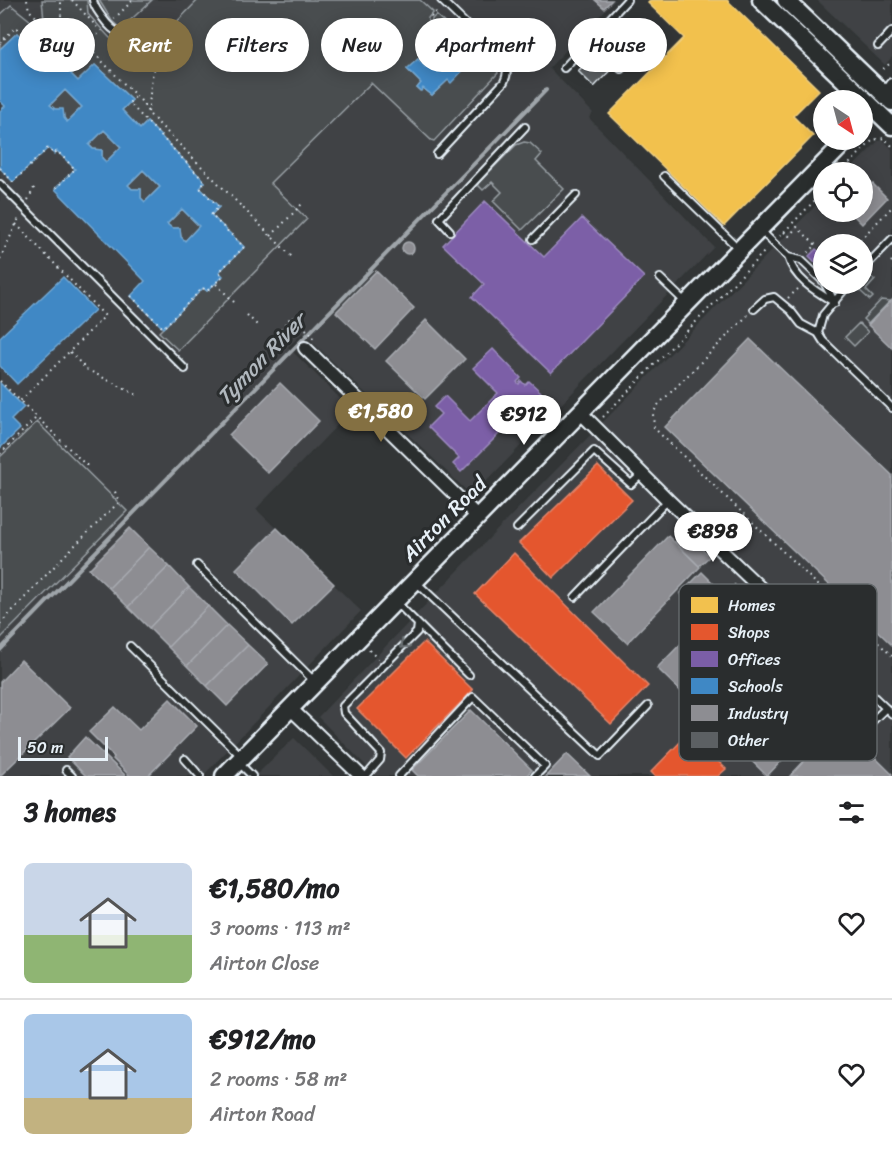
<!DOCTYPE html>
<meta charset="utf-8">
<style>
body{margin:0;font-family:Sriracha,sans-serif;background:#f2f2f2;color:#202124;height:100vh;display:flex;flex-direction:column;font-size:22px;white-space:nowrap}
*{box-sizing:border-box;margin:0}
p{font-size:20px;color:#757577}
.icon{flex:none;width:33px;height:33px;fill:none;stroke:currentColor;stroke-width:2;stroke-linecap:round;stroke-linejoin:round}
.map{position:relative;height:776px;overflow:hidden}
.panel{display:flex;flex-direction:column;background:#fff;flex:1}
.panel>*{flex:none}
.guide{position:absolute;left:18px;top:18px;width:856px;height:54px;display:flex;gap:12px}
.needle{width:39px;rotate:144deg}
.buttons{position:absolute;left:813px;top:90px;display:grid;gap:12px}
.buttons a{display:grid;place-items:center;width:60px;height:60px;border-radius:50%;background:#fff;box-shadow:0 3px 15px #0003;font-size:30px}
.scale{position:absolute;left:18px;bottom:15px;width:90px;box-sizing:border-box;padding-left:6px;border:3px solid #e8f1f8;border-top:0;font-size:16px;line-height:21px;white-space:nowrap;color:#e8f1f8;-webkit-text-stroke:4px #2a2d2e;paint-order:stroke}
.price{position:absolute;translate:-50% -51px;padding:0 14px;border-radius:21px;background:#fff;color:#222;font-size:20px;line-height:39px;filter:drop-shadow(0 2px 3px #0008)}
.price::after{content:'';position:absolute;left:50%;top:36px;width:18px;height:14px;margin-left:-9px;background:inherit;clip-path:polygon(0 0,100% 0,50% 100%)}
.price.active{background:#847042;color:#fff}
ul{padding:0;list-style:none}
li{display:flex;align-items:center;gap:18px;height:150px;padding:0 24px}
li+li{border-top:2px solid #e0e0e0}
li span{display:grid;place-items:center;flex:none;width:168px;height:120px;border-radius:9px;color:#555}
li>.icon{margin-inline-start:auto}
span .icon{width:72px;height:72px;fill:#fffc;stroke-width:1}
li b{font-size:26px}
h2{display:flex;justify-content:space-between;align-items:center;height:72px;padding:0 24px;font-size:26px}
.tag{padding:0 21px;border-radius:27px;background:#fff;box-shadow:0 3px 15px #0003;font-size:21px;line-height:54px}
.tag.active{background:#847042;color:#fff}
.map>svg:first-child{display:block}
.built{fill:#3f4244;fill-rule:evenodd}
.green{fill:#494d4f;stroke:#989fa4;stroke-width:1.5}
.homes{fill:#f2c14e;stroke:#efcf81;stroke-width:1.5}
.shops{fill:#e4572e;stroke:#e5856b;stroke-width:1.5}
.offices{fill:#7b5ea7;stroke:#9c8abf;stroke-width:1.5}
.schools{fill:#3f88c5;stroke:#72a8d4;stroke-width:1.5;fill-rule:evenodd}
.industry{fill:#8d8d92;stroke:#a8abb1;stroke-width:1.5}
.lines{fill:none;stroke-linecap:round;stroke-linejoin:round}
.stream{stroke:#9fa5aa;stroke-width:4}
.building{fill:#5c6063;stroke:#e8f1f8;stroke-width:1.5}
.lane-casing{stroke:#e8f1f8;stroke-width:10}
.street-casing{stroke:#e8f1f8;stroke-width:16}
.secondary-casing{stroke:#e8f1f8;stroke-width:21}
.path{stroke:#e8f1f8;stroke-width:2;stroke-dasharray:1.5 4.5;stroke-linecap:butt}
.lane{stroke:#2a2d2e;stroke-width:6}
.street{stroke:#2a2d2e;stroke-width:12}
.secondary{stroke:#2a2d2e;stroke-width:16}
.oneway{stroke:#6c7275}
.labels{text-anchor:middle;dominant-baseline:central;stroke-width:6;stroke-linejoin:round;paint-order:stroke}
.street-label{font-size:21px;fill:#e8f1f8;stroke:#2a2d2e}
.water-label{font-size:22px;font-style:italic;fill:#b1b8be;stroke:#2a2d2e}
.key{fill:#2a2d2e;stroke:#63686b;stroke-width:1.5}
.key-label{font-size:16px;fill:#e8f1f8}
</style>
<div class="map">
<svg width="892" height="776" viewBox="0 0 892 776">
<rect width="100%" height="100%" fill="#323536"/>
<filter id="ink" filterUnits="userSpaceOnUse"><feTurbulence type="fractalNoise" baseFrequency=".0167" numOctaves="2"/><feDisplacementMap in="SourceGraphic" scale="12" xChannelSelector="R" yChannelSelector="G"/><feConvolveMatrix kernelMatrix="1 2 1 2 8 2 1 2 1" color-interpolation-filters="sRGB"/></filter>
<g filter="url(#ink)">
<path class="built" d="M0,0H615L549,68L593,113L589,118L714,247L472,496L303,333L288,347L352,410L256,509L361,611L203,776H0Z
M817,0H892V57L885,65Z
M883,140L892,149V776H376L318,717L499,528L823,198L824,212H862V172H848L878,141ZM824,244H862V284H824Z
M294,738L333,776H255Z"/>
<path class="green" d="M42,0H87L88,14L109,37L120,46L131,47L144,45L165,25L170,29L198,0H420L433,12L428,18L423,64L418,59L407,69L421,83L417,88L420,91L423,88L432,95L448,80L451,82L470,63L464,57L467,54L463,50L464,47L432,61L428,57L432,19L436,15L464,41L468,40L496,67L498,73L434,141L431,140L371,83L270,183L307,219L178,350L159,332L203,288L207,291L222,276L219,272L244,247L211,215L219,207L200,188L205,182L147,122L140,129L122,110L132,100L95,65L78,81L71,74L60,42L50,52L45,46L37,53L17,33L0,49V15L11,5L31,21L44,20Z
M99,0H152L121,29L112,21Z
M65,90L82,107L67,122L64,118L63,110L55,109L50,105Z
M104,130L121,147L106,162L102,158V150L93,149L89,145Z
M524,142L530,143L542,154L536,161L564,189L522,230L493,201L502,192L492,182L483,190L477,184L516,145Z
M143,170L160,187L145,202L141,198V189H132L128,185Z
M182,209L199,226L185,241L181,237L180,228H172L167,224Z
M867,274L875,280L866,290L873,297L870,300L857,288L862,284L863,278Z
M881,300L890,301L868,324L863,319Z
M859,323L868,332L854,346L845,337Z
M37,422L127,511L0,639V457Z"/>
<path class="homes" d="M651,0H727L819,90L793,116L813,136L724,226L609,114L684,38L648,3Z"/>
<path class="shops" d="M598,466L632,500L553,578L519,543Z
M514,553L648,686L611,724L475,594Z
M424,642L473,690L406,758L357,709Z
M689,733L726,769L718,776H655L651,772Z"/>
<path class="offices" d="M485,201L544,257L582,218L644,277L551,373L472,297L484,284L443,245Z
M816,249L824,256V264L820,267L809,256Z
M493,349L521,378L517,382L519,384L521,381L525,385L529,381L541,392L461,472L453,464L459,458L428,427L441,414L434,407L445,396L470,421L498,393L473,368Z"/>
<path class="schools" d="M17,33L37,53L45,46L50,52L60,42L81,64L71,74L78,81L95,65L132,100L122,110L140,129L147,122L205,182L200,188L219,207L211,215L244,247L219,272L223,276L207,291L203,288L163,328L131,296L145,281L55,189L75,169L57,151L54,154L48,148L13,182L0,168V111L5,106L0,101V49ZM65,90L82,107L67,122L64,118L63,109H55L50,105ZM104,130L121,147L106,162L102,158V150L93,149L89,145ZM143,170L160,187L145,202L141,198V189H132L128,185ZM182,209L199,226L185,241L181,237L180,228H172L167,224Z
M464,47L463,50L467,54L464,57L470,63L451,83L448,80L432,95L423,88L421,91L417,88L421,83L407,69L418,59L425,67L444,55Z
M63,277L95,310L17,384L0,366V337Z
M0,383L24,407L11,420L20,429L0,448Z"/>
<path class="industry" d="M595,0H612L604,8Z
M863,174L887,198L862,224L850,212H862Z
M402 248a6 6 0 1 1 12 0a6 6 0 1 1-12 0Z
M376,271L414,308L375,349L336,312Z
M892,300V348L868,325Z
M426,320L465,359L425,399L386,361Z
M750,339L892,475V645L665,427Z
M280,383L319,421L268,473L229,435Z
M130,528L149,547L109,588L89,569Z
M277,528L334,584L292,625L236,569Z
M684,531L710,556L699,566L675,542Z
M668,536L700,567L627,643L594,612Z
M149,547L169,566L128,607L109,588Z
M169,566L189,587L149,628L128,607Z
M702,572L714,584L692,606L680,594Z
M189,587L208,606L168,647L149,628Z
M720,604L733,616L736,613L747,623L744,627L829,711L767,776L657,668Z
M208,606L227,625L187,666L168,647Z
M227,625L248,645L207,686L187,666Z
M248,645L268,664L227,706L207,686Z
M21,660L70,708L0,776V682Z
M170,699L197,726L148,776H130L113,759L114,757L89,732L115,707L139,730Z
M471,710L532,770L526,776H418L412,770Z
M840,723L892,774V776H790Z
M85,737L126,776H86L67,757Z
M567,754L590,776H546Z"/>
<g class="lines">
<path class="stream" d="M0,650L546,90"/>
</g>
<path class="building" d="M613,37L628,52L594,87L578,71Z"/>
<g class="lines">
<g class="lane-casing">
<path id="lane" d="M93,0C94,7 98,11 102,17C114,34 126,41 146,30
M612,16L642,46L621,69
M878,46L892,31
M564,68L627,0
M437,154L504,82C508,74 508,66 502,59L441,0
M664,176L739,249
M0,184L185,369
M760,230L788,257
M450,231L439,219L525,127
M533,239L576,195
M862,270L892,239
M660,278L686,303
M824,282L801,260L788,257C795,280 815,291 835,303L825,284
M754,309L765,299L774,297L791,311L801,324L818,333L823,341L892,408
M818,333L823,315L849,284
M517,528L594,451L631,484L642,474
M197,565L314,681
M416,582L600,756L648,706
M575,597L668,500
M748,623L779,651L803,629
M418,624L469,675
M130,646L242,757
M868,691L892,714
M860,733L886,708
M185,759L200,776
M238,762L252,776
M66,770L72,776
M366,776L380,760L381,753L344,713L343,706L417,632L418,624L396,602
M399,776L473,697L545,766L535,776"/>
</g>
<g class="street-casing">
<path id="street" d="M885,95L892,85
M305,348L478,517
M581,413L668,500L868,691
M291,709L361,776"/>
</g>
<g class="secondary-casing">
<path id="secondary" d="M761,0L892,126
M786,0L892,102
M224,776L847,140"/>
</g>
<path class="path" d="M27,0L29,10L84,64L94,53L141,101L150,115L293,258
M72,0L97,27
M114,19L133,0
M61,40V0
M0,43L16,27L36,46L44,37L52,45L58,39
M76,56L102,30
M428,64L426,60L430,18L436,12
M468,65L475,71
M883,69L892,62
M148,112C150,101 150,89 152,78C155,57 173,52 158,29
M0,168L13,182L48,148L54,154L57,151L75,169L55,189
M841,172L873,140L884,138L892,146
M28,200L35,186
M16,224L105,316L20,401
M784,232L789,236L797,227L816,245L807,254
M271,236L302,204
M780,236L824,191
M856,244L892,207
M0,259L20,216
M891,262L892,261
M216,284L237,305
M131,296L163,328L203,288L207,291L223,276L219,272L244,247L211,215L219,207L200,188L205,182L129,103L136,96
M788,298L799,288
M247,315L259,327
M748,315L657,406L653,414L654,428L892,656
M273,338L292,316L314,337L312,338
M70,352L86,369L139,396
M0,381L86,465H91
M603,417L767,249
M0,454L37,417
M734,615L733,587L737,582
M0,624L65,555L119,502L114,489
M369,650L378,659"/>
<use href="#lane" class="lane"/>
<use href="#street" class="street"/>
<use href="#secondary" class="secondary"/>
</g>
<defs><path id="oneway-chevron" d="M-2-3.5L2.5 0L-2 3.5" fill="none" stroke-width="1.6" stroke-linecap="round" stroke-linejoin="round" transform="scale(1.5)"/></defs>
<use class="oneway" href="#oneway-chevron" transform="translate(404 645) rotate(135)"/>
</g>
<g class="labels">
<g class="street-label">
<text transform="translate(444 519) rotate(-45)">Airton Road</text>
</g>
<g class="water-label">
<text transform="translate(261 359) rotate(-46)">Tymon River</text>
</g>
</g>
<rect x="679" y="584" width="198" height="177" rx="9" class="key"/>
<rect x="691" y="597" width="27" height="16" fill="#f2c14e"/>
<rect x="691" y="624" width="27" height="16" fill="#e4572e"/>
<rect x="691" y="651" width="27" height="16" fill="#7b5ea7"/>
<rect x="691" y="678" width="27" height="16" fill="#3f88c5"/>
<rect x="691" y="705" width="27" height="16" fill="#8d8d92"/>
<rect x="691" y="732" width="27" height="16" fill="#5c6063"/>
<g class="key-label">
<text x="728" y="611">Homes</text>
<text x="728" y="638">Shops</text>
<text x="728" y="665">Offices</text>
<text x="728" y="692">Schools</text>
<text x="728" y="719">Industry</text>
<text x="728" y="746">Other</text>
</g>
</svg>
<div class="buttons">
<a><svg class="needle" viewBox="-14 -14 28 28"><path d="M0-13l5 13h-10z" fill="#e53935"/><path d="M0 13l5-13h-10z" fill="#757577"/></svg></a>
<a><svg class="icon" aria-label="locate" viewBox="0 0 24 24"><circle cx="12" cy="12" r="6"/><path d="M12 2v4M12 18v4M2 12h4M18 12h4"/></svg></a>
<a><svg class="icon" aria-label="layers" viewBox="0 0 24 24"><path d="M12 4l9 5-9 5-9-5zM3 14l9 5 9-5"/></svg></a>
</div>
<div class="scale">50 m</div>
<b class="price active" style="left:381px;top:443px">€1,580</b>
<b class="price" style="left:524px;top:446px">€912</b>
<b class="price" style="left:713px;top:563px">€898</b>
<div class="guide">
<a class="tag">Buy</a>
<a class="tag active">Rent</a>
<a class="tag">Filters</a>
<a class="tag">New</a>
<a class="tag">Apartment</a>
<a class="tag">House</a>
</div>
</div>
<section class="panel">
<h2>3 homes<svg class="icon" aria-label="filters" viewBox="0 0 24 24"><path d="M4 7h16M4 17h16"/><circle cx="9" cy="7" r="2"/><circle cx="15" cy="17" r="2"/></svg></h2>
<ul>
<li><span style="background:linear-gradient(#c9d6e8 60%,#8fb573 0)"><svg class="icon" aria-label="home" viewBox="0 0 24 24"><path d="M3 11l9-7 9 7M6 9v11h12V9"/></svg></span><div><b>€1,580/mo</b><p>3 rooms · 113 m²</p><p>Airton Close</p></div><svg class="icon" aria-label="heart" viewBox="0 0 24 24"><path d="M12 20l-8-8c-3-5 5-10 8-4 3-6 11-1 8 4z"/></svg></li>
<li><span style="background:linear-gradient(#a9c7e8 70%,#c2b280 0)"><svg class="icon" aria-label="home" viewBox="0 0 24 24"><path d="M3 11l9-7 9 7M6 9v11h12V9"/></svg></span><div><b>€912/mo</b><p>2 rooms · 58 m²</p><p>Airton Road</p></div><svg class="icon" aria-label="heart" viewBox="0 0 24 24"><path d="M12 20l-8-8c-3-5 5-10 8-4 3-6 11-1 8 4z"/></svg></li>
</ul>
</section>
